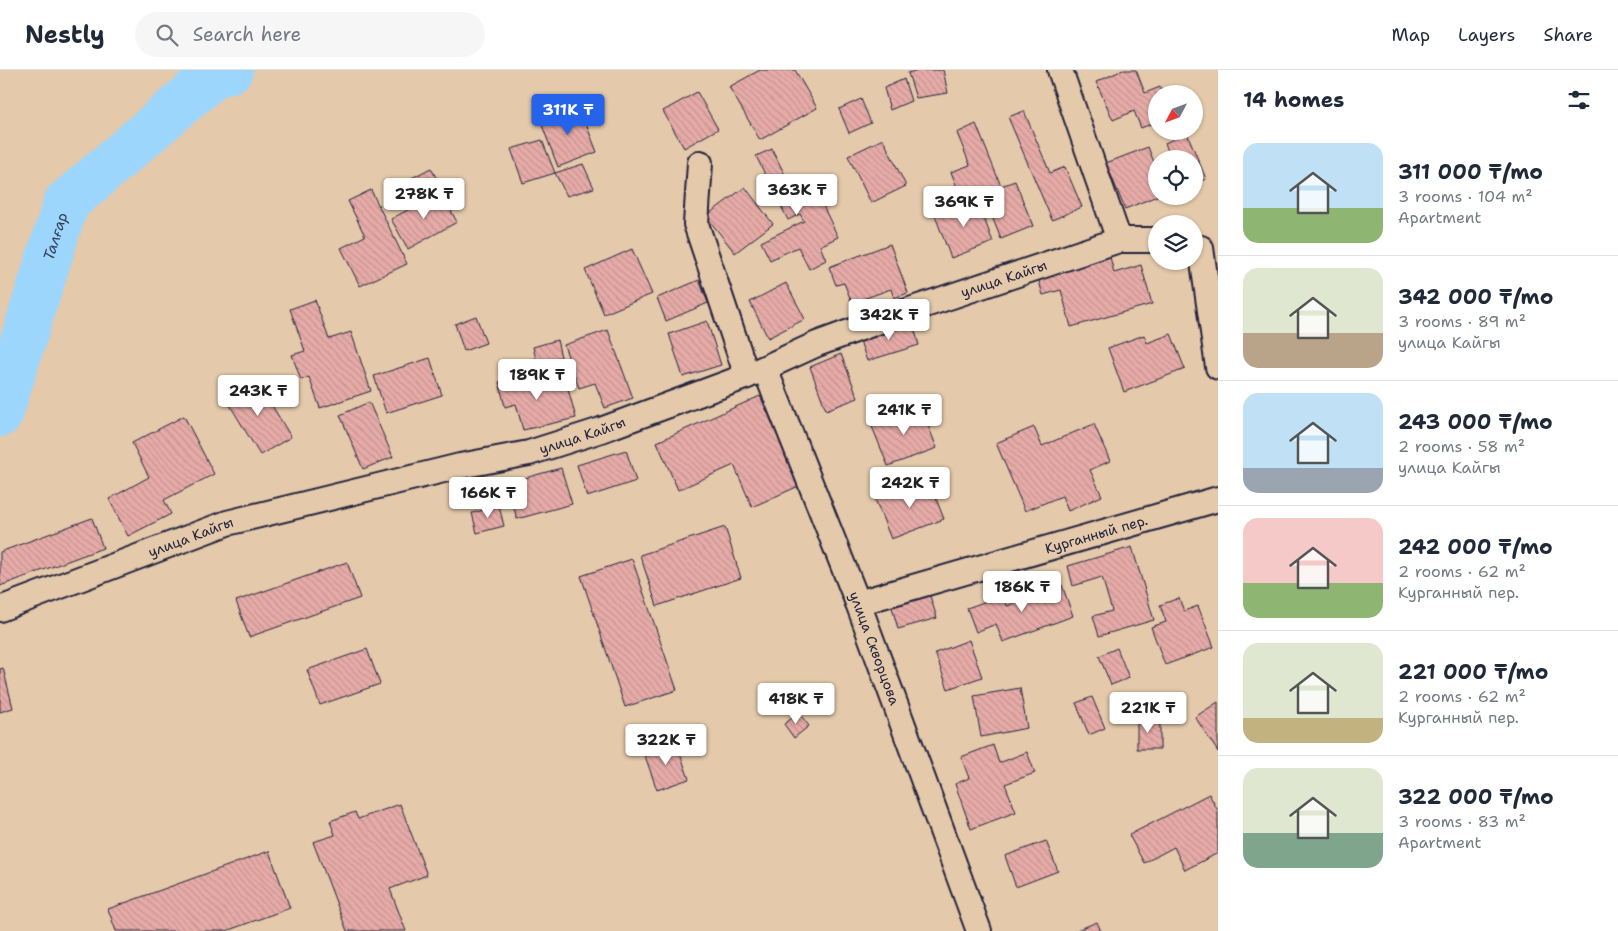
<!DOCTYPE html>
<meta charset="utf-8">
<style>
body{margin:0;font-family:"Shantell Sans",sans-serif;background:#f6f6f7;color:#1f2937;height:100vh;display:flex;flex-direction:column;font-size:19px;white-space:nowrap}
*{box-sizing:border-box;margin:0}
p{font-size:16px;color:#747a83}
.icon{flex:none;width:28px;height:28px;fill:none;stroke:currentColor;stroke-width:2;stroke-linecap:round;stroke-linejoin:round}
.map{position:relative;flex:1;overflow:hidden}
.details{display:flex;flex-direction:column;background:#fff;width:400px}
.details>*{flex:none}
.needle{width:32px;rotate:229deg}
.buttons{position:absolute;left:1148px;top:15px;display:grid;gap:10px}
.buttons a{display:grid;place-items:center;width:55px;height:55px;border-radius:50%;background:#fff;box-shadow:0 1px 4px #0004;font-size:25px}
.price{position:absolute;translate:-50% -42px;padding:0 11px;border-radius:5px;background:#fff;color:#222;font-size:16px;line-height:32px;filter:drop-shadow(0 1px 2px #0008)}
.price::after{content:'';position:absolute;left:50%;top:30px;width:15px;height:11px;margin-left:-8px;background:inherit;clip-path:polygon(0 0,100% 0,50% 100%)}
.price.on{background:#2563eb;color:#fff}
ul{padding:0;list-style:none}
li{display:flex;align-items:center;gap:15px;height:125px;padding:0 25px}
li+li{border-top:1px solid #e0e1e3}
li span{display:grid;place-items:center;flex:none;width:140px;height:100px;border-radius:15px;color:#555}
li>.icon{margin-inline-start:auto}
span .icon{width:60px;height:60px;fill:#fffc;stroke-width:1}
li b{font-size:21px}
h2{display:flex;justify-content:space-between;align-items:center;height:60px;padding:0 25px;font-size:21px}
header{display:flex;align-items:center;gap:30px;box-sizing:border-box;height:70px;padding:0 25px;background:#fff;border-bottom:1px solid #e0e1e3}
header strong{font-size:24px}
nav{display:flex;gap:28px;margin-inline-start:auto;font-size:18px}
.search{width:350px;height:45px;background:#f6f6f7;display:flex;align-items:center;gap:12px;box-sizing:border-box;padding:0 18px;border-radius:28px;color:#747a83;font-size:19px}
main{display:flex;flex:1;min-height:0}
.map>svg:first-child{display:block}
.lines{fill:none;stroke-linecap:round;stroke-linejoin:round}
.river{stroke:#9dd6fd;stroke-width:46}
.building{fill:url(#building-back-hatch);stroke:#22223b}
.minor-casing{stroke:#22223b;stroke-width:28}
.minor{stroke:#e4c9ab;stroke-width:24}
.labels{text-anchor:middle;dominant-baseline:central;stroke-width:4;stroke-linejoin:round;paint-order:stroke}
.street-label{font-size:14px;fill:#22223b;stroke:#e4c9ab}
.water-label{font-size:15px;font-style:italic;fill:#343d58;stroke:#e4c9ab}
</style>
<header>
<strong>Nestly</strong>
<div class="search"><svg class="icon" aria-label="search" viewBox="0 0 24 24"><circle cx="10" cy="10" r="6"/><path d="M15 15l6 6"/></svg>Search here</div>
<nav><a>Map</a><a>Layers</a><a>Share</a></nav>
</header>
<main>
<div class="map">
<svg width="1218" height="861" viewBox="0 0 1218 861">
<defs>
<pattern id="building-back-hatch" width="6" height="6" patternUnits="userSpaceOnUse" patternTransform="scale(1.25)"><rect width="6" height="6" fill="#e6aba7"/><path d="M-1 5l2 2M0 0l6 6M5-1l2 2" fill="none" stroke="#c59391"/></pattern>
</defs>
<rect width="100%" height="100%" fill="#e4c9ab"/>
<filter id="ink" filterUnits="userSpaceOnUse"><feTurbulence type="fractalNoise" baseFrequency=".02" numOctaves="2"/><feDisplacementMap in="SourceGraphic" scale="10" xChannelSelector="R" yChannelSelector="G"/><feConvolveMatrix kernelMatrix="1 2 1 2 8 2 1 2 1" color-interpolation-filters="sRGB"/></filter>
<g filter="url(#ink)">
<g class="lines">
<path class="river" id="s1" d="M0,344L66,133L215,4L230,0"/>
</g>
<path class="building" d="M760,0H795L817,38L760,70L729,17Z
M918,0H943L948,23L916,28L908,3Z
M1123,0H1136L1145,23L1160,17L1163,24H1156V52L1141,58L1134,41L1113,50L1096,12Z
M904,9L911,31L890,40L884,18Z
M697,22L718,59L684,78L663,41Z
M861,29L871,53L849,63L839,39Z
M579,36L597,82L558,97L540,50Z
M1024,41L1050,103L1065,97L1082,137L1052,150L1008,47Z
M976,54L1001,116L1015,111L1033,156L1001,169L981,119L961,127L951,102L970,95L957,63Z
M1187,63L1206,109L1194,114V89H1171L1165,73Z
M883,69L906,116L871,133L848,86Z
M542,70L555,103L523,113L511,79Z
M1148,77L1156,97L1157,126L1125,139L1106,93Z
M772,79L793,121L812,113L838,167L820,176L826,190L809,199L798,177L770,190L761,172L804,151L800,144L788,150L756,86Z
M583,94L594,118L567,126L555,103Z
M431,98L441,117L409,134L398,115Z
M745,117L773,154L735,183L706,146Z
M371,120L407,194L360,216L341,178L365,166L348,131Z
M441,122L457,152L408,179L391,149Z
M976,127L993,172L951,188L934,143Z
M890,174L908,223L894,228L891,219L852,233L844,213L836,215L829,197Z
M632,179L652,224L604,244L585,200Z
M1110,187L1114,203L1141,195L1152,234L1071,257L1061,220L1043,225L1038,208Z
M699,210L708,233L666,251L657,228Z
M786,213L805,249L768,268L750,232Z
M315,230L329,269L351,262L371,321L320,338L309,307L301,310L292,285L305,281L290,239Z
M476,246L486,273L464,281L455,254Z
M707,251L721,295L683,307L669,264Z
M912,251L919,275L867,291L859,268Z
M608,260L633,328L605,338L595,313L579,318L564,275Z
M1171,264L1185,299L1124,322L1108,278L1144,265L1147,273Z
M557,270L561,287L537,293L533,277Z
M841,284L858,328L826,340L810,297Z
M430,288L442,325L386,343L374,306Z
M542,302L546,320L567,315L576,348L523,360L516,334L505,337L499,312Z
M256,309L291,367L260,385L225,327Z
M760,326L801,415L752,437L734,395L678,420L657,372Z
M369,332L393,387L363,399L340,345Z
M920,335L937,378L888,396L871,354Z
M184,346L214,404L164,430L171,444L128,466L109,429L149,407L132,373Z
M1094,354L1110,391L1090,400L1102,426L1068,441L1062,426L1025,441L996,373L1034,357L1042,376Z
M626,380L636,411L587,427L577,395Z
M561,398L572,434L517,449L507,413Z
M928,408L944,449L891,469L875,429Z
M499,436L504,456L477,463L472,443Z
M92,448L103,478L0,516V482Z
M725,457L741,508L657,536L640,485Z
M1132,477L1154,550L1099,566L1093,546L1112,541L1102,507L1073,516L1068,496Z
M632,489L677,620L625,637L581,506Z
M347,492L360,528L249,567L236,531Z
M1062,515L1073,546L1003,572L996,554L976,562L967,538L1003,525L1007,536Z
M930,526L937,548L898,559L892,537Z
M1179,528L1184,541L1198,536L1214,577L1165,595L1151,557L1166,552L1160,535Z
M969,570L982,607L948,619L935,583Z
M1117,578L1129,608L1111,615L1099,586Z
M367,579L380,614L320,635L307,600Z
M3,598L13,638L0,642V599Z
M1020,618L1027,658L981,667L974,626Z
M1092,627L1105,658L1089,665L1076,633Z
M1218,632V682L1195,647Z
M799,643L809,656L794,668L784,654Z
M1137,648H1160V679H1137Z
M676,672L689,709L657,720L644,683Z
M993,675L999,693L1027,682L1035,703L1005,714L1016,742L971,759L955,714L969,708L961,687Z
M1209,724L1218,741V783L1185,800L1174,777L1144,793L1129,765Z
M400,734L427,805L390,819L406,861H347L313,772L335,765L330,751L355,742L358,749Z
M1046,771L1058,801L1016,817L1005,786Z
M269,781L290,838L226,861H116L108,839Z
M1097,852L1101,861H1075Z"/>
<g class="lines">
<g class="minor-casing">
<g id="minor">
<path d="M1060,0L1119,170"/>
<path d="M700,93L696,154L747,306"/>
<path d="M1201,178L1218,297"/>
<path id="s2" d="M765,299L858,533L979,861"/>
<path id="s3" d="M858,533L1218,429"/>
<path id="s4" d="M0,539L227,453L460,396L529,383L601,360L747,306L817,274L904,242L1119,170H1156"/>
</g>
</g>
<use href="#minor" class="minor"/>
</g>
</g>
<g class="labels">
<g class="street-label">
<text stroke="none"><textPath href="#s4" startOffset="1059">улица Кайгы</textPath></text>
<text stroke="none"><textPath href="#s4" startOffset="609">улица Кайгы</textPath></text>
<text stroke="none"><textPath href="#s3" startOffset="248">Курганный пер.</textPath></text>
<text stroke="none"><textPath href="#s4" startOffset="204">улица Кайгы</textPath></text>
<text stroke="none"><textPath href="#s2" startOffset="300">улица Скворцова</textPath></text>
</g>
<g class="water-label">
<text stroke="none"><textPath href="#s1" startOffset="186">Талғар</textPath></text>
</g>
</g>
</svg>
<div class="buttons">
<a><svg class="needle" viewBox="-14 -14 28 28"><path d="M0-13l5 13h-10z" fill="#e53935"/><path d="M0 13l5-13h-10z" fill="#747a83"/></svg></a>
<a><svg class="icon" aria-label="locate" viewBox="0 0 24 24"><circle cx="12" cy="12" r="6"/><path d="M12 2v4M12 18v4M2 12h4M18 12h4"/></svg></a>
<a><svg class="icon" aria-label="layers" viewBox="0 0 24 24"><path d="M12 4l9 5-9 5-9-5zM3 14l9 5 9-5"/></svg></a>
</div>
<b class="price on" style="left:568px;top:66px">311K ₸</b>
<b class="price" style="left:797px;top:146px">363K ₸</b>
<b class="price" style="left:424px;top:150px">278K ₸</b>
<b class="price" style="left:964px;top:158px">369K ₸</b>
<b class="price" style="left:889px;top:271px">342K ₸</b>
<b class="price" style="left:537px;top:331px">189K ₸</b>
<b class="price" style="left:258px;top:347px">243K ₸</b>
<b class="price" style="left:904px;top:366px">241K ₸</b>
<b class="price" style="left:910px;top:439px">242K ₸</b>
<b class="price" style="left:488px;top:449px">166K ₸</b>
<b class="price" style="left:1022px;top:543px">186K ₸</b>
<b class="price" style="left:796px;top:655px">418K ₸</b>
<b class="price" style="left:1148px;top:664px">221K ₸</b>
<b class="price" style="left:666px;top:696px">322K ₸</b>
</div>
<section class="details">
<h2>14 homes<svg class="icon" aria-label="filters" viewBox="0 0 24 24"><path d="M4 7h16M4 17h16"/><circle cx="9" cy="7" r="2"/><circle cx="15" cy="17" r="2"/></svg></h2>
<ul>
<li><span style="background:linear-gradient(#bfe0f5 65%,#8fb573 0)"><svg class="icon" aria-label="home" viewBox="0 0 24 24"><path d="M3 11l9-7 9 7M6 9v11h12V9"/></svg></span><div><b>311 000 ₸/mo</b><p>3 rooms · 104 m²</p><p>Apartment</p></div></li>
<li><span style="background:linear-gradient(#dfe7d0 65%,#b9a48a 0)"><svg class="icon" aria-label="home" viewBox="0 0 24 24"><path d="M3 11l9-7 9 7M6 9v11h12V9"/></svg></span><div><b>342 000 ₸/mo</b><p>3 rooms · 89 m²</p><p>улица Кайгы</p></div></li>
<li><span style="background:linear-gradient(#bfe0f5 75%,#9aa5b1 0)"><svg class="icon" aria-label="home" viewBox="0 0 24 24"><path d="M3 11l9-7 9 7M6 9v11h12V9"/></svg></span><div><b>243 000 ₸/mo</b><p>2 rooms · 58 m²</p><p>улица Кайгы</p></div></li>
<li><span style="background:linear-gradient(#f6c9c9 65%,#8fb573 0)"><svg class="icon" aria-label="home" viewBox="0 0 24 24"><path d="M3 11l9-7 9 7M6 9v11h12V9"/></svg></span><div><b>242 000 ₸/mo</b><p>2 rooms · 62 m²</p><p>Курганный пер.</p></div></li>
<li><span style="background:linear-gradient(#dfe7d0 75%,#c2b280 0)"><svg class="icon" aria-label="home" viewBox="0 0 24 24"><path d="M3 11l9-7 9 7M6 9v11h12V9"/></svg></span><div><b>221 000 ₸/mo</b><p>2 rooms · 62 m²</p><p>Курганный пер.</p></div></li>
<li><span style="background:linear-gradient(#dfe7d0 65%,#7fa58c 0)"><svg class="icon" aria-label="home" viewBox="0 0 24 24"><path d="M3 11l9-7 9 7M6 9v11h12V9"/></svg></span><div><b>322 000 ₸/mo</b><p>3 rooms · 83 m²</p><p>Apartment</p></div></li>
</ul>
</section>
</main>
